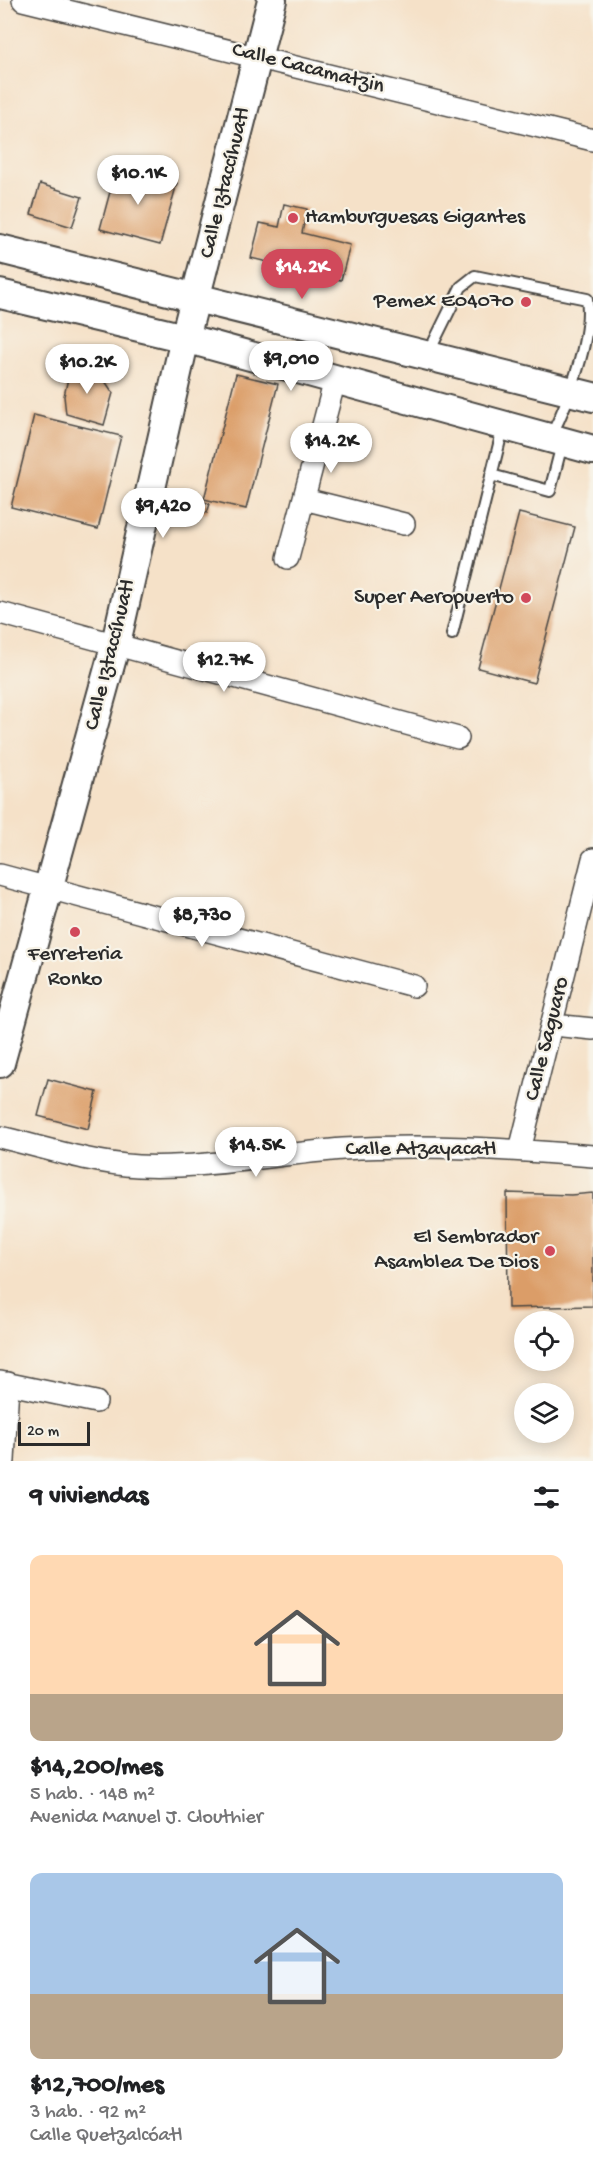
<!DOCTYPE html>
<html lang="es">
<meta charset="utf-8">
<style>
body{margin:0;font-family:"Gochi Hand",sans-serif;background:#f2f2f2;color:#202124;height:100vh;display:flex;flex-direction:column;font-size:22px;white-space:nowrap}
*{box-sizing:border-box;margin:0}
p{font-size:20px;color:#757577}
.icon{flex:none;width:33px;height:33px;fill:none;stroke:currentColor;stroke-width:2;stroke-linecap:round;stroke-linejoin:round}
.map{position:relative;height:1461px;overflow:hidden}
.side{display:flex;flex-direction:column;background:#fff;flex:1}
.side>*{flex:none}
.controls{position:absolute;left:514px;top:1311px;display:grid;gap:12px}
.controls a{display:grid;place-items:center;width:60px;height:60px;border-radius:50%;background:#fff;box-shadow:0 3px 15px #0003;font-size:30px}
.scale{position:absolute;left:18px;bottom:15px;width:72px;box-sizing:border-box;padding-left:6px;border:3px solid #2b2b2b;border-top:0;font-size:16px;line-height:21px;white-space:nowrap;color:#2b2b2b;-webkit-text-stroke:4px #f7f3e8;paint-order:stroke}
.price{position:absolute;translate:-50% -51px;padding:0 14px;border-radius:21px;background:#fff;color:#222;font-size:20px;line-height:39px;filter:drop-shadow(0 2px 3px #0008)}
.price::after{content:'';position:absolute;left:50%;top:36px;width:18px;height:14px;margin-left:-9px;background:inherit;clip-path:polygon(0 0,100% 0,50% 100%)}
.price.current{background:#d1495b;color:#fff}
ul{padding:0;list-style:none}
li{display:grid;align-content:center;gap:12px;height:318px;padding:0 30px}
li span{display:grid;place-items:center;height:186px;border-radius:12px;color:#555}
li>.icon{margin-inline-start:auto}
span .icon{width:108px;height:108px;fill:#fffc;stroke-width:1}
li b{font-size:26px}
h2{display:flex;justify-content:space-between;align-items:center;height:72px;padding:0 30px;font-size:26px}
.map>svg:first-child{display:block}
.building{fill:#db9d68}
.lines{fill:none;stroke-linecap:round;stroke-linejoin:round}
.lane-casing{stroke:#494643;stroke-width:14}
.street-casing{stroke:#494643;stroke-width:24}
.secondary-casing{stroke:#494643;stroke-width:32}
.lane{stroke:#fff;stroke-width:10}
.street{stroke:#fff;stroke-width:21}
.secondary{stroke:#fff;stroke-width:28}
.poi-dot{fill:#d1495b;stroke:#f7f3e8;stroke-width:2}
.labels{text-anchor:middle;dominant-baseline:central;stroke-width:4.5;stroke-linejoin:round;paint-order:stroke}
.street-label{font-size:22px;fill:#2b2b2b;stroke:#f7f3e8}
.poi-label{font-size:22px;fill:#2b2b2b;stroke:#f7f3e8;text-anchor:end}
</style>
<div class="map">
<svg width="593" height="1461" viewBox="0 0 593 1461">
<rect width="100%" height="100%" fill="#f7f3e8"/>
<filter id="ink" filterUnits="userSpaceOnUse"><feTurbulence type="fractalNoise" baseFrequency=".0167" numOctaves="2"/><feDisplacementMap in="SourceGraphic" scale="12" xChannelSelector="R" yChannelSelector="G"/><feConvolveMatrix kernelMatrix="1 2 1 2 8 2 1 2 1" color-interpolation-filters="sRGB"/></filter>
<filter id="wash" filterUnits="userSpaceOnUse"><feTurbulence type="fractalNoise" baseFrequency=".008" numOctaves="4" result="noise"/><feDisplacementMap in="SourceGraphic" scale="24" xChannelSelector="R" yChannelSelector="G"/><feGaussianBlur stdDeviation="1.35" result="paint"/><feColorMatrix in="noise" values="0 0 0 0 0 0 0 0 0 0 0 0 0 0 0 0 0 1.4 0 .05"/><feComposite in="paint" operator="in"/></filter>
<g filter="url(#wash)">
<rect width="100%" height="100%" fill="#f5e1c8"/>
<g id="blocks">
<path class="building" d="M117,166L177,183L160,245L100,229Z
M40,184L82,197L72,227L31,214Z
M284,204L307,209L302,233L350,245L341,280L251,258L260,223L279,227Z
M71,365L99,372L113,393L104,425L66,414L64,396Z
M236,374L278,384L246,509L204,499Z
M34,415L121,436L98,529L11,507Z
M199,500L210,504L207,513L196,509Z
M519,513L575,527L534,683L478,668Z
M48,1079L97,1092L88,1129L38,1116Z
M507,1193L571,1195L593,1193V1306L508,1308Z"/>
</g>
</g>
<g filter="url(#ink)">
<use href="#blocks" fill-opacity="0" stroke="#494643" stroke-width="1.5"/>
<g class="lines">
<g class="lane-casing">
<path id="lane" d="M428,354L461,287L475,276L587,299C593,335 568,403 551,436
M491,475L550,491L562,444
M452,634L503,428"/>
</g>
<g class="street-casing">
<path id="street" d="M23,0L593,140
M304,499L404,524
M288,558L335,380
M0,613L458,738
M0,875L414,986
M553,1025L593,1029
M0,1137C45,1148 91,1163 138,1166C207,1169 275,1154 343,1149C426,1144 510,1149 593,1156
M520,1150L593,859
M0,1382L96,1402
M4,1461L8,1383"/>
</g>
<g class="secondary-casing">
<path id="secondary" d="M0,249L593,397
M0,294L185,338L593,450
M0,1063L116,643L185,338L272,0"/>
</g>
<use href="#lane" class="lane"/>
<use href="#street" class="street"/>
<use href="#secondary" class="secondary"/>
</g>
</g>
<g class="poi-dot">
<circle cx="293" cy="218" r="6"/>
<circle cx="526" cy="302" r="6"/>
<circle cx="526" cy="598" r="6"/>
<circle cx="75" cy="932" r="6"/>
<circle cx="550" cy="1251" r="6"/>
</g>
<g class="labels">
<g class="street-label">
<text transform="translate(308 69) rotate(14)">Calle Cacamatzin</text>
<text transform="translate(226 183) rotate(-76)">Calle Iztaccíhuatl</text>
<text transform="translate(111 655) rotate(-76)">Calle Iztaccíhuatl</text>
<text transform="translate(548 1039) rotate(-76)">Calle Saguaro</text>
<text x="421" y="1150">Calle Atzayacatl</text>
</g>
<g class="poi-label">
<text x="305" y="218" text-anchor="start">Hamburguesas Gigantes</text>
<text x="514" y="302">Pemex E04070</text>
<text x="514" y="598">Super Aeropuerto</text>
<text x="75" y="955" text-anchor="middle">Ferreteria<tspan x="75" dy="25">Ronko</tspan></text>
<text x="538" y="1238">El Sembrador<tspan x="538" dy="25">Asamblea De Dios</tspan></text>
</g>
</g>
</svg>
<div class="controls">
<a><svg class="icon" aria-label="locate" viewBox="0 0 24 24"><circle cx="12" cy="12" r="6"/><path d="M12 2v4M12 18v4M2 12h4M18 12h4"/></svg></a>
<a><svg class="icon" aria-label="layers" viewBox="0 0 24 24"><path d="M12 4l9 5-9 5-9-5zM3 14l9 5 9-5"/></svg></a>
</div>
<div class="scale">20 m</div>
<b class="price" style="left:138px;top:206px">$10.1K</b>
<b class="price current" style="left:302px;top:300px">$14.2K</b>
<b class="price" style="left:291px;top:392px">$9,010</b>
<b class="price" style="left:87px;top:395px">$10.2K</b>
<b class="price" style="left:331px;top:474px">$14.2K</b>
<b class="price" style="left:163px;top:539px">$9,420</b>
<b class="price" style="left:224px;top:693px">$12.7K</b>
<b class="price" style="left:202px;top:948px">$8,730</b>
<b class="price" style="left:256px;top:1178px">$14.5K</b>
</div>
<section class="side">
<h2>9 viviendas<svg class="icon" aria-label="filters" viewBox="0 0 24 24"><path d="M4 7h16M4 17h16"/><circle cx="9" cy="7" r="2"/><circle cx="15" cy="17" r="2"/></svg></h2>
<ul>
<li><span style="background:linear-gradient(#ffd9b3 75%,#b9a48a 0)"><svg class="icon" aria-label="home" viewBox="0 0 24 24"><path d="M3 11l9-7 9 7M6 9v11h12V9"/></svg></span><div><b>$14,200/mes</b><p>5 hab. · 148 m²</p><p>Avenida Manuel J. Clouthier</p></div></li>
<li><span style="background:linear-gradient(#a9c7e8 65%,#b9a48a 0)"><svg class="icon" aria-label="home" viewBox="0 0 24 24"><path d="M3 11l9-7 9 7M6 9v11h12V9"/></svg></span><div><b>$12,700/mes</b><p>3 hab. · 92 m²</p><p>Calle Quetzalcóatl</p></div></li>
</ul>
</section>
